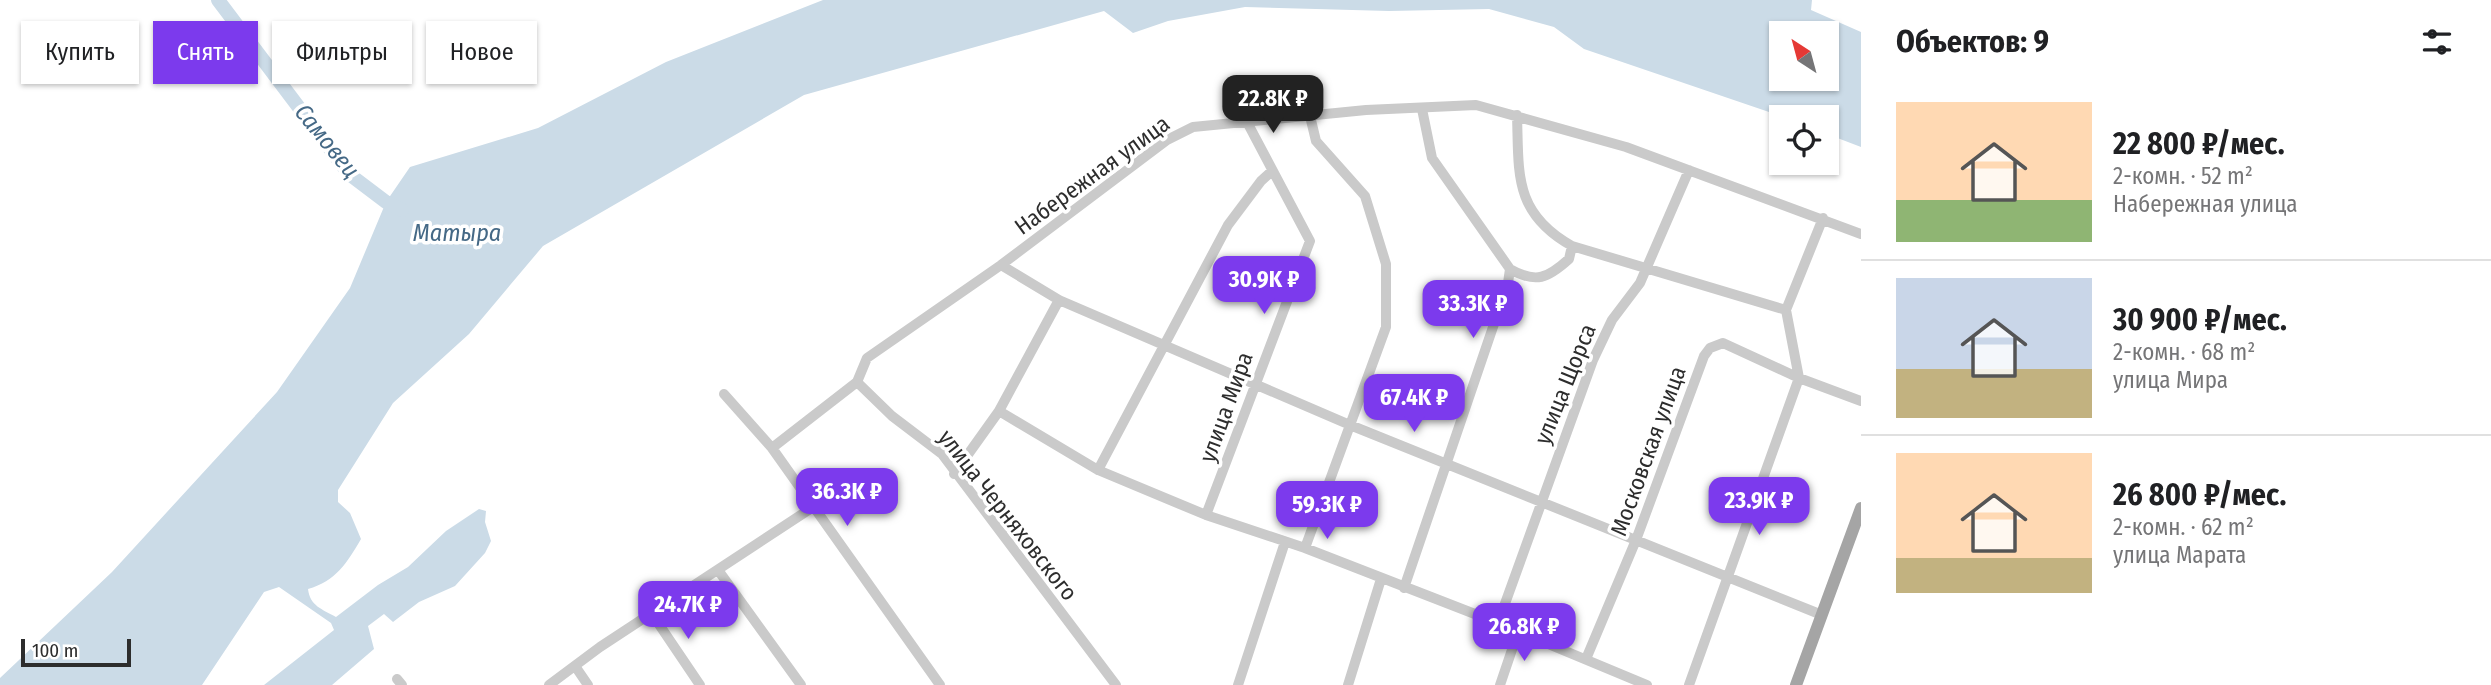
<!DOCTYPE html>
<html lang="ru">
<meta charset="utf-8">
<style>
body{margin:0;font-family:"Fira Sans Condensed",sans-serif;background:#f6f6f6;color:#202124;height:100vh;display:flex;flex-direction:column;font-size:26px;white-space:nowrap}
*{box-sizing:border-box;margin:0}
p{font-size:23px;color:#757577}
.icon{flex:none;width:38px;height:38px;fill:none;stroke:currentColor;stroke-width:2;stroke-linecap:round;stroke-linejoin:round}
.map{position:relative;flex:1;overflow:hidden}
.sheet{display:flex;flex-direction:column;background:#fff;width:630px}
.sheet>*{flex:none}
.guide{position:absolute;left:21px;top:21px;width:665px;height:63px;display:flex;gap:14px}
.needle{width:46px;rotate:324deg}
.controls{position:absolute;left:1769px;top:21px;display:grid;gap:14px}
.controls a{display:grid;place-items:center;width:70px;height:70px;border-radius:0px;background:#fff;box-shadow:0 2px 5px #0004;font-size:35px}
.scale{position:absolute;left:21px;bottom:18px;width:110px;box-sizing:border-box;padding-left:7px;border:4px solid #2d2d2d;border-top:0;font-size:19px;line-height:24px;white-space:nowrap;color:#2d2d2d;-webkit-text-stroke:5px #fff;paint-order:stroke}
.price{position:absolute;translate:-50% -60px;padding:0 16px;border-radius:14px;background:#7c3aed;color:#fff;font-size:23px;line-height:46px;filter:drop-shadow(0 2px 4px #0008)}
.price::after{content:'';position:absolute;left:50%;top:42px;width:21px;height:16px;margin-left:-10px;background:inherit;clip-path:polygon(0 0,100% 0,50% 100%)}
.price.current{background:#222;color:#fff}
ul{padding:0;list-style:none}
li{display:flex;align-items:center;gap:21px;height:175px;padding:0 35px}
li+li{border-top:2px solid #e0e0e0}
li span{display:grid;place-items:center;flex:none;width:196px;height:140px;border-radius:0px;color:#555}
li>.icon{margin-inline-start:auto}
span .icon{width:84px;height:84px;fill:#fffc;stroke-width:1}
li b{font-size:30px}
h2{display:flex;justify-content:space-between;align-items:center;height:84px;padding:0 35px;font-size:30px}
.chip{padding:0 24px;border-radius:0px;background:#fff;box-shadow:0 2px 5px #0004;font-size:24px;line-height:63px}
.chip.current{background:#7c3aed;color:#fff}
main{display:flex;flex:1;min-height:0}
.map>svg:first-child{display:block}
.water{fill:#cbdbe7;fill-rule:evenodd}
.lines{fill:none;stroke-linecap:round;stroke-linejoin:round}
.river{stroke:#cbdbe7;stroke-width:14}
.minor{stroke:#cacaca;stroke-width:10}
.major{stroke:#a5a5a5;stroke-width:12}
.labels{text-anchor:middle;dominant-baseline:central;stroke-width:7;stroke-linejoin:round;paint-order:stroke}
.street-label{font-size:23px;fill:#2d2d2d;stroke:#fff}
.water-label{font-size:24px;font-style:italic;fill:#456986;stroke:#fff}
</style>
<main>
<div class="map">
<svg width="1861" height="685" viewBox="0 0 1861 685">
<rect width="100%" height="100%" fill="#fff"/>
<path class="water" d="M823,0H1812L1811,10L1861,32V147L1827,134V117H1784L1584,49L1554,27L1489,9L1389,11L1245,7L1168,21L1133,33L1104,11L804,95L543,246L469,334L393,403L338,490V502L350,513L361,539C347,563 336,581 308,589C310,606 322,609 336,617L378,585L408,567L446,531L479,509L486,511L485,522L491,541L485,553L455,586L419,602L393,622L384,614L368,626L374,649L332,685H264L334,630L331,623L279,587L264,592L202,685H0V678L112,572L277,392L350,288L386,202L410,167L538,128L666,62ZM1782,33H1827V79H1782Z"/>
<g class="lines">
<path class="river" d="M218,0L349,174L386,202L402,210"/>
<path class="minor" d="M1517,115C1519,173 1513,213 1572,246L1786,310L1799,378L1861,401
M1001,265L1059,300L1350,425L1822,615
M1510,269C1536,284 1548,278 1569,259L1572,246
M1786,310L1823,218
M857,382L892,416L942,454L1116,685
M724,394L772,448L940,685
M999,411L1098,470L1206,515L1305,548L1498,623L1647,685
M772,448L857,382L867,358L1001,265L1167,140L1193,127L1366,110L1476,105L1626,147L1861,234
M1098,470L1228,225L1261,181L1272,171
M954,474L999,411L1059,300
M1206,515L1310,241L1247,122
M1305,548L1386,327V264L1365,196L1316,141L1310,116
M718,570L801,685
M1404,588L1508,283L1510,269L1432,158L1422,109
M652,614L700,685
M1498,623L1593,360L1612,320L1640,283L1689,170
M1586,659L1636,540L1704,356L1710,348L1723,343L1799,378L1689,685
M575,666L588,685
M397,679L402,685
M549,685L600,647L813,507
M1238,685L1285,542
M1348,685L1381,579
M1500,685L1518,632"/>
<path class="major" d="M1796,685L1861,508"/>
</g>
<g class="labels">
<g class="street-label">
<text transform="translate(1092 175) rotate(-36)">Набережная улица</text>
<text transform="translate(1565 384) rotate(-68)">улица Щорса</text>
<text transform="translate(1226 407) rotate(-70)">улица Мира</text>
<text transform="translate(1648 451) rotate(-70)">Московская улица</text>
<text transform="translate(1008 515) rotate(52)">улица Черняховского</text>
</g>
<g class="water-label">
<text transform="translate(327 141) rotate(51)">Самовец</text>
<text x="457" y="233">Матыра</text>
</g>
</g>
</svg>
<div class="controls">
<a><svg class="needle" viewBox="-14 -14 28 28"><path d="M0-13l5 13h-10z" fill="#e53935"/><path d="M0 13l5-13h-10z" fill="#757577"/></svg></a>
<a><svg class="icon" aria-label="locate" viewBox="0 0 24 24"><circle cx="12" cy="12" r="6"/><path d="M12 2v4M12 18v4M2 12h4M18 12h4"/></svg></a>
</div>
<div class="scale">100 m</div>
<b class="price current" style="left:1273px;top:135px">22.8K ₽</b>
<b class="price" style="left:1264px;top:316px">30.9K ₽</b>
<b class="price" style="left:1473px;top:340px">33.3K ₽</b>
<b class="price" style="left:1414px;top:434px">67.4K ₽</b>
<b class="price" style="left:847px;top:528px">36.3K ₽</b>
<b class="price" style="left:1759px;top:537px">23.9K ₽</b>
<b class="price" style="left:1327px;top:541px">59.3K ₽</b>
<b class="price" style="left:688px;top:641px">24.7K ₽</b>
<b class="price" style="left:1524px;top:663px">26.8K ₽</b>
<div class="guide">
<a class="chip">Купить</a>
<a class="chip current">Снять</a>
<a class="chip">Фильтры</a>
<a class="chip">Новое</a>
</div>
</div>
<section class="sheet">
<h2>Объектов: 9<svg class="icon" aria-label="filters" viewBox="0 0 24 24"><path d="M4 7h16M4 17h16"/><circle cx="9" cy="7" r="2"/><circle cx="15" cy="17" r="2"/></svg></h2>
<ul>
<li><span style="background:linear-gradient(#ffd9b3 70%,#8fb573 0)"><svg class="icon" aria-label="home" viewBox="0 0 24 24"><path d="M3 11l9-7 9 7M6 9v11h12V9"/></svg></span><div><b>22 800 ₽/мес.</b><p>2-комн. · 52 m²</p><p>Набережная улица</p></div></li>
<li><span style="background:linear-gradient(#c9d6e8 65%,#c2b280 0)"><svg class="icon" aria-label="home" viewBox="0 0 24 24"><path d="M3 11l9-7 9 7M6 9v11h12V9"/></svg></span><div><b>30 900 ₽/мес.</b><p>2-комн. · 68 m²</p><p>улица Мира</p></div></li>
<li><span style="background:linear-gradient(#ffd9b3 75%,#c2b280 0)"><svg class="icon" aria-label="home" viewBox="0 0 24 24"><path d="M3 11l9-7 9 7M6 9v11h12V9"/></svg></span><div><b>26 800 ₽/мес.</b><p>2-комн. · 62 m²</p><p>улица Марата</p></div></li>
</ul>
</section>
</main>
